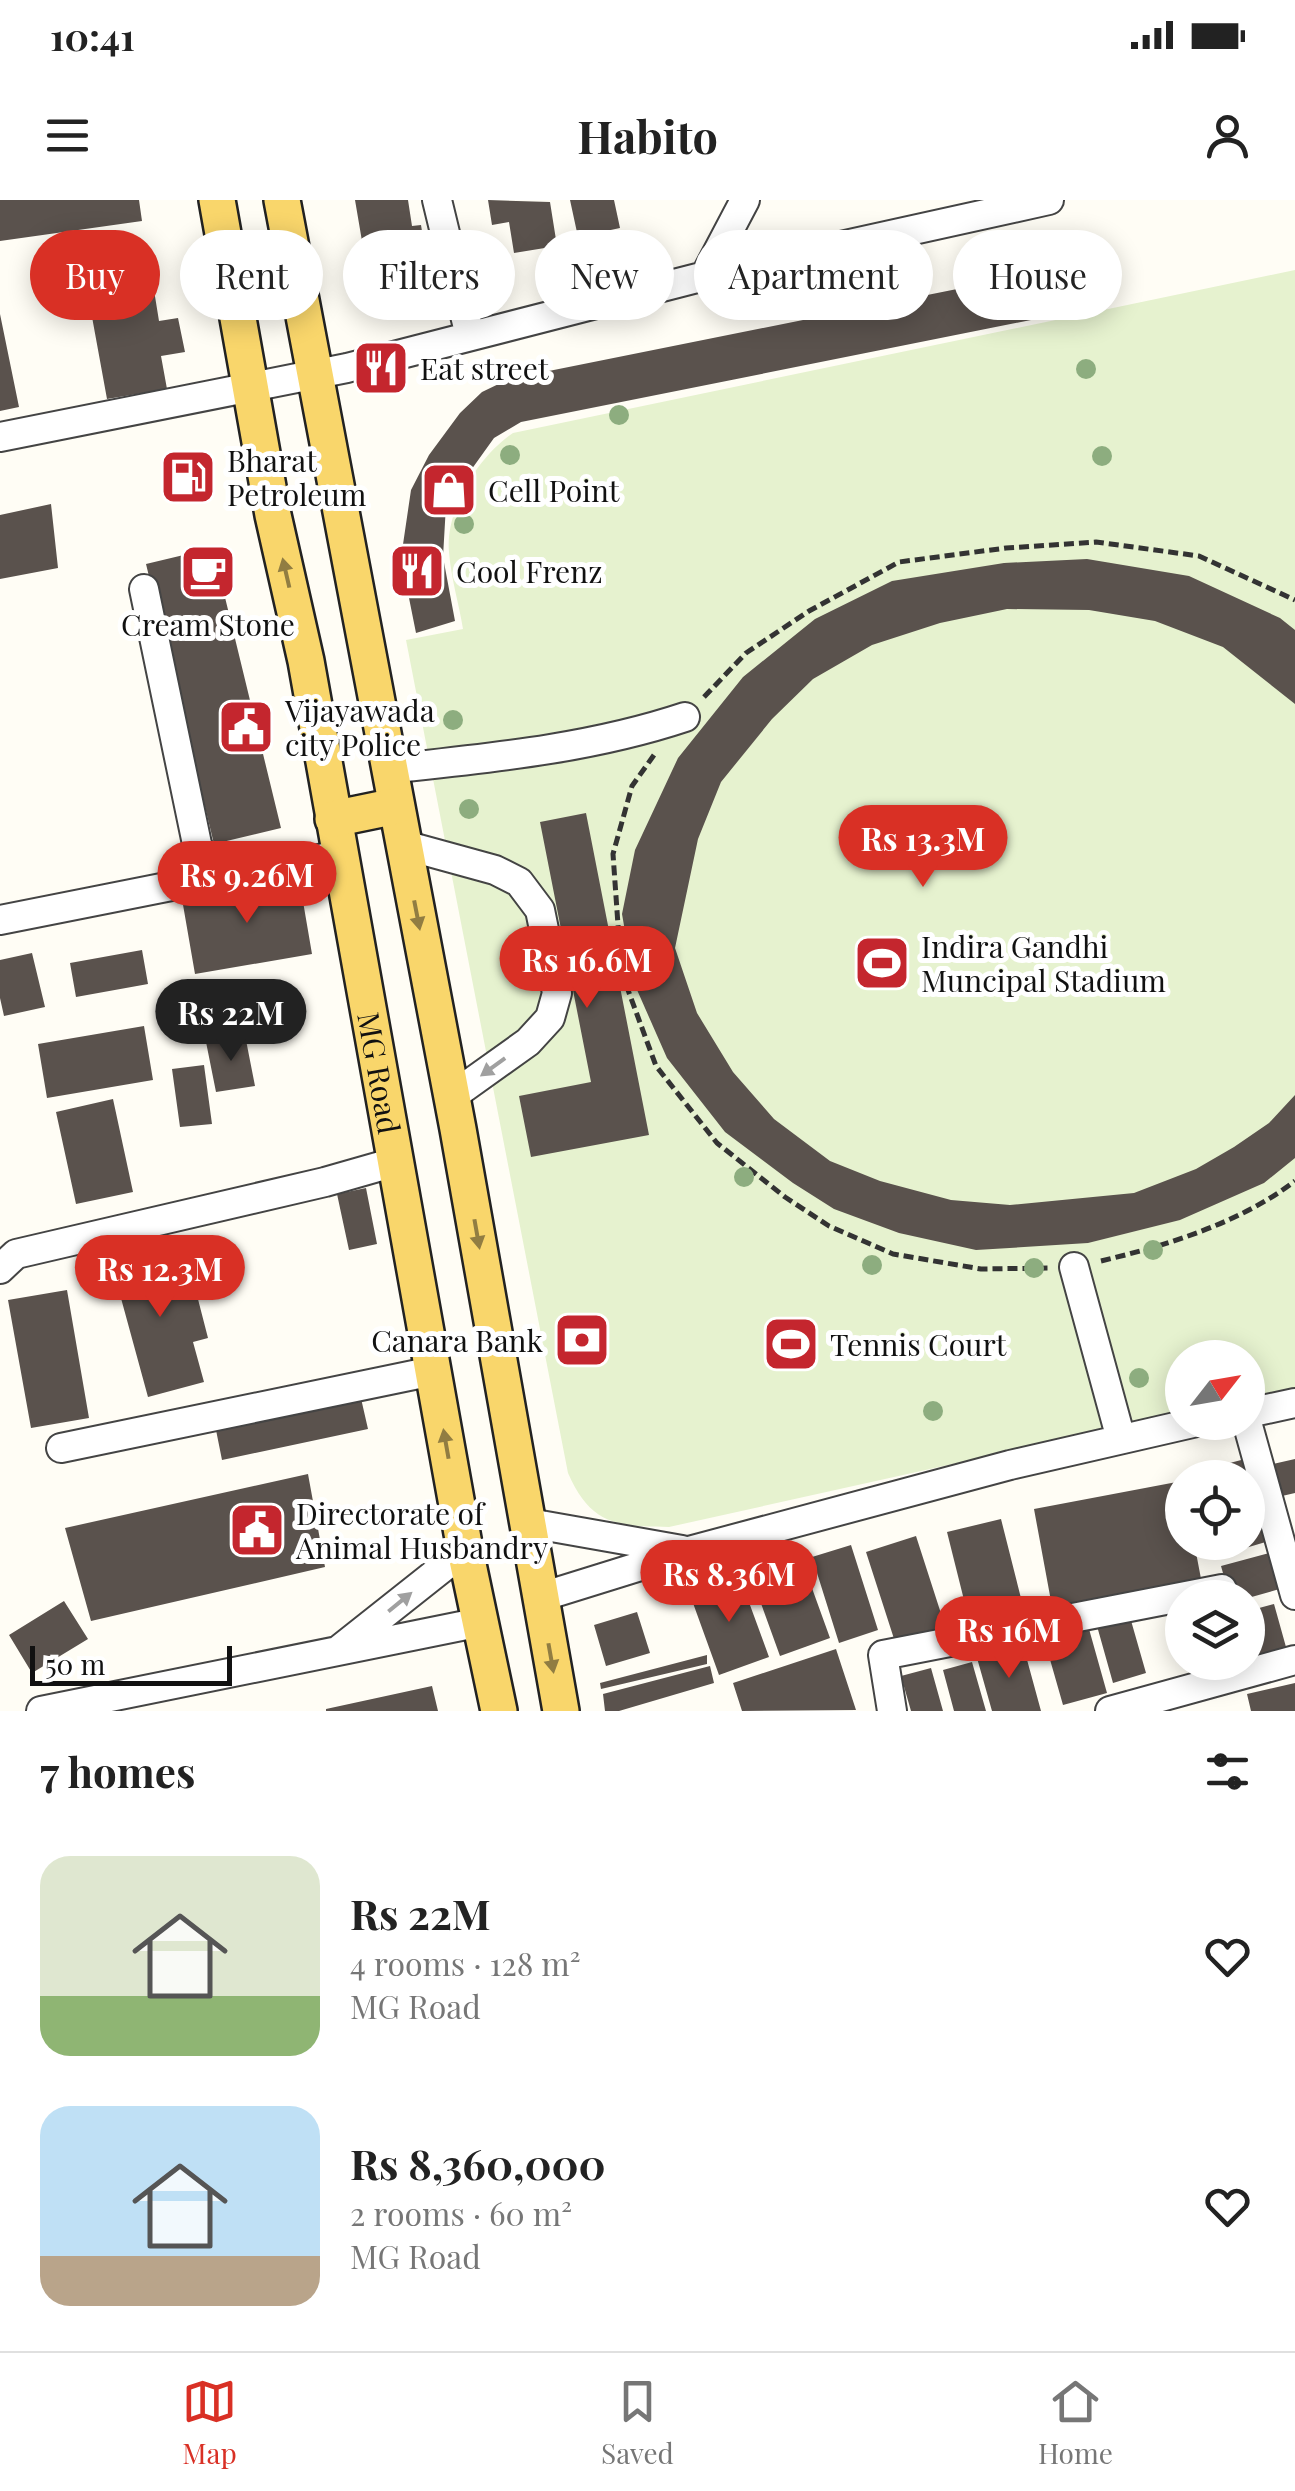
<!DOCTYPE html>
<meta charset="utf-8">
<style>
body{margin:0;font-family:"Playfair Display",serif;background:#f6f6f6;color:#222;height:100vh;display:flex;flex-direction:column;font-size:38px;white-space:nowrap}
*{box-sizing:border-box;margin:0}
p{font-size:32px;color:#767676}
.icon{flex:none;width:55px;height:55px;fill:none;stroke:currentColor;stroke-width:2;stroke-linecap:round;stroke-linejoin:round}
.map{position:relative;height:1511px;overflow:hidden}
.side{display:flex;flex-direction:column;background:#fff;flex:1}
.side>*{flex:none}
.banner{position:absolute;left:30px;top:30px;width:1235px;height:90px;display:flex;gap:20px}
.needle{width:65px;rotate:59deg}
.controls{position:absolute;left:1165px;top:1140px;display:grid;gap:20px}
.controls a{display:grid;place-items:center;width:100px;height:100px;border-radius:50%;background:#fff;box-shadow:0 5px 25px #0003;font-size:50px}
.scale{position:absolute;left:30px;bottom:25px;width:202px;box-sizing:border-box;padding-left:10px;border:5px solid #111;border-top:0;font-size:28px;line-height:35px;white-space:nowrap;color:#111;-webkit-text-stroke:8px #fff;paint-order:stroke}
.price{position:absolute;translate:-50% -85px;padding:0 22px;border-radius:35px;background:#d93025;color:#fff;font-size:32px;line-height:65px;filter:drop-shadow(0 2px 5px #0008)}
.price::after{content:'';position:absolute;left:50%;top:60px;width:30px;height:22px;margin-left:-15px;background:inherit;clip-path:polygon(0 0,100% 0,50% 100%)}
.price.on{background:#222;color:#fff}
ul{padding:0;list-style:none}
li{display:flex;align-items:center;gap:30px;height:250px;padding:0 40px}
li span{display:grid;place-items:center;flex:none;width:280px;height:200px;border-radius:30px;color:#555}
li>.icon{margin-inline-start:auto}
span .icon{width:120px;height:120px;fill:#fffc;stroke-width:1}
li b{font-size:42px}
h2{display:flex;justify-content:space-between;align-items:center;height:120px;padding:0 40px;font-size:42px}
.chip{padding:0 35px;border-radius:45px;background:#fff;box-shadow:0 5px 25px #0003;font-size:35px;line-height:90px}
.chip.on{background:#d93025;color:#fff}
.status{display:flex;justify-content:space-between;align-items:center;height:70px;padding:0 50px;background:#fff;direction:ltr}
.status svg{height:28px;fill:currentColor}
header{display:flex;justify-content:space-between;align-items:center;height:130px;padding:0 40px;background:#fff;font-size:45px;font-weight:700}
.menu{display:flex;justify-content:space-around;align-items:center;height:140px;border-top:2px solid #e0e0e0;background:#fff;font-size:28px;color:#767676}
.menu a{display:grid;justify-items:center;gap:5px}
.menu .on{color:#d93025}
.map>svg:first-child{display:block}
.pitch{fill:#e6f2cf}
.building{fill:#5a524d}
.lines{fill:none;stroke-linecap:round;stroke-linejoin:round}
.minor-casing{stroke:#444;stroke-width:32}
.major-casing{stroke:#222;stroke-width:40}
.path{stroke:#333;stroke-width:5;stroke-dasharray:10 5;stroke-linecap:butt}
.minor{stroke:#fff;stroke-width:28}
.major{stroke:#f9d66b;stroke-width:35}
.tree{fill:#8dad7f}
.oneway{fill:#917d42}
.oneway2{fill:#a0a0a0}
.labels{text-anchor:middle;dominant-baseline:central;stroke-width:10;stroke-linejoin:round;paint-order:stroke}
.poi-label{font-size:30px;fill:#111;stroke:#fff;text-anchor:start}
.street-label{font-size:30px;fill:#111;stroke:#fff}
</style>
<div class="status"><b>10:41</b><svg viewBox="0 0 49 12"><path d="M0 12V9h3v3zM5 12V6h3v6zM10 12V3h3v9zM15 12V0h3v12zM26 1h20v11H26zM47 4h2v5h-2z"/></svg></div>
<header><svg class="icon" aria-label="menu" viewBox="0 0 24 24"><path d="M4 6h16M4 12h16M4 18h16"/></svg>Habito<svg class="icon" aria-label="person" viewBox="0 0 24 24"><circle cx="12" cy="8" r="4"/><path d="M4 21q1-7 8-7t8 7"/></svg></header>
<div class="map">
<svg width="1295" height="1511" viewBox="0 0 1295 1511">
<rect width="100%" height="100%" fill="#fffdf5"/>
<path class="pitch" d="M1295,70V1188L1248,1198V1158H1182V1213L669,1327C616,1326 591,1325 568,1273L406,440L463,429C459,404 451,378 449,352C445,309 479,256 513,233Z"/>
<path class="building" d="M0,0H139L142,21L0,41Z
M355,0H408L412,26L421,25L428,69L384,75L380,44L363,47Z
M488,0L550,2L557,46L514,53L509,22L492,25Z
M570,0H614L620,28L578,37Z
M1082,64L1091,108L521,222L494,238L446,305L443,357L455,421L416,433L401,358L411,290L429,255L460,213L482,192L509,179Z
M153,84L159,121L178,118L185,152L161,156L167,189L107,199L88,95Z
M0,114L19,207L0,211Z
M51,304L58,368L0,379V315Z
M213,348L281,628L214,644L146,364Z
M1087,359L1189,376L1280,418L1295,430V504L1223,447L1155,421L1089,410L1007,409L940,423L872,445L813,479L772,519L721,582L698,639L675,748L697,813L733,872L774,919L830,961L880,981L951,1000L1010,1005L1134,993L1196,969L1234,947L1269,923L1295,895V958L1264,983L1180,1020L1088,1043L976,1050L899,1033L834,1009L793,983L725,932L667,858L634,783L622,714L635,650L678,558L743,477L815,419L892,381L1004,363Z
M586,613L649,935L531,957L519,896L591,882L540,622Z
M299,678L312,754L195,774L182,699Z
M142,750L148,784L76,797L70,763Z
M32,753L45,807L4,816L0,798V760Z
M144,826L153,880L47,898L38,844Z
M245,835L255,886L216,892L206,842Z
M204,865L212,924L180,927L172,869Z
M113,899L133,992L76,1004L56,912Z
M366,988L377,1044L349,1050L337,994Z
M147,1037L153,1059L142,1066L146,1083L191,1072L208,1138L193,1142L204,1182L148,1197L107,1047Z
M67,1090L89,1218L31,1228L8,1100Z
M360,1194L368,1229L222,1260L215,1225Z
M1245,1259L1256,1294L1248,1296V1278H1205L1203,1270Z
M1295,1259V1293L1282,1296L1273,1264Z
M308,1274L325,1367L91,1421L65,1328Z
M1182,1281V1342H1194L1202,1384L1053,1412L1034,1309Z
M1260,1310L1269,1341L1222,1355L1219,1342H1248V1313Z
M1001,1319L1026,1418L972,1432L947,1332Z
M916,1336L946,1429L896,1445L866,1352Z
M851,1345L878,1430L839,1443L812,1357Z
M1273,1352L1283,1388L1248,1398H1230L1221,1366Z
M800,1355L830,1438L780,1456L750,1373Z
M739,1375L769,1457L719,1475L689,1392Z
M64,1401L88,1439L32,1473L9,1435Z
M1274,1404L1286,1447L1248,1457V1411Z
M637,1412L650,1453L606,1466L594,1425Z
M1130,1417L1146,1473L1113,1483L1097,1426Z
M1089,1429L1107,1493L1063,1505L1045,1442Z
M1023,1445L1041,1511H992L977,1458Z
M836,1449L856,1510L742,1511L733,1483Z
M707,1455V1464L601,1489L600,1483Z
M972,1462L986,1511H954L943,1470Z
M710,1466L714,1483L619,1511H605L603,1494Z
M931,1468L943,1511H911L901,1476Z
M1295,1483V1511H1251L1247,1494Z
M432,1486L438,1511H326V1509Z"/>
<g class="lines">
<g class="minor-casing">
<path id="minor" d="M437,0L470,136
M705,76L745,0
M0,237L347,168L705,76L1049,0
M144,389L197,644C201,654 205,664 215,669C233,679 315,659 340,655
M389,569C489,558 589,549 685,517
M404,645L495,670L519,682L540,710L557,793L550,818L528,842L451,897
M0,720L232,674
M1074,1067L1121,1239
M0,1069L16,1054L325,982L395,962
M1248,1213L1295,1203
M1247,1222L1295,1395
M61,1248L433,1171
M529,1323L682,1350
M541,1397L689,1351L1010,1265L1197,1222
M340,1449L465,1350
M41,1511L481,1422
M892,1511L883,1455L1222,1389
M1110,1511L1295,1460"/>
</g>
<g class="major-casing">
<g id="major">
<path id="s1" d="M217,0L273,315L306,461L465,1350L499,1511"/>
<path d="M282,0L458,929L561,1511"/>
<path d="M333,619L396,606"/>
</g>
</g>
<path class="path" d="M704,497L746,453L809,411L899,362L1006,348L1096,342L1199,356L1295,400
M654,555L632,586L613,654L619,739L628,790L656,866L717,943L785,997L829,1026L893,1054L981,1069L1051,1068
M573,748L619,739
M1101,1061C1168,1045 1240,1023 1295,981"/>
<use href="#minor" class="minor"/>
<use href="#major" class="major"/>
</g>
<g class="tree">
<circle cx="1086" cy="169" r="10"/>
<circle cx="619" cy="215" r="10"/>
<circle cx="510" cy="255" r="10"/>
<circle cx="1102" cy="256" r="10"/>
<circle cx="464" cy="324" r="10"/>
<circle cx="453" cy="520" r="10"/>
<circle cx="469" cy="609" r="10"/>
<circle cx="744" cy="977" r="10"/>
<circle cx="1153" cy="1050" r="10"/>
<circle cx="872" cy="1065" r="10"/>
<circle cx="1034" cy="1068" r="10"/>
<circle cx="1139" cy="1178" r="10"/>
<circle cx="933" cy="1211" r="10"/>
</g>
<defs><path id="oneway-solid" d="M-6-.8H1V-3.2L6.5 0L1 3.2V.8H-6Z" transform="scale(2.5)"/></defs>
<g class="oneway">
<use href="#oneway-solid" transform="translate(286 373) rotate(-103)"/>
<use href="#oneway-solid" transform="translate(417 715) rotate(79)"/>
<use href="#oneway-solid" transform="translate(477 1034) rotate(80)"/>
<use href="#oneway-solid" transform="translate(446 1244) rotate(-100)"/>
<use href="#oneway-solid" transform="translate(551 1458) rotate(80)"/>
</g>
<g class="oneway2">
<use href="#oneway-solid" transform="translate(493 867) rotate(144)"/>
<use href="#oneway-solid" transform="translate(400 1402) rotate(-39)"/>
</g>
<defs>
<g id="restaurant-square" transform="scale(2.875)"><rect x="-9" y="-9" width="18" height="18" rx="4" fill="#c4262e" stroke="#fff"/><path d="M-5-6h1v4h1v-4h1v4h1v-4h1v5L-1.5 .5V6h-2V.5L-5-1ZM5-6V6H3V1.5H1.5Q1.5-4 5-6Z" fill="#fff"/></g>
<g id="fuel-square" transform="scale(2.875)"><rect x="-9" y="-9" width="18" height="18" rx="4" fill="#c4262e" stroke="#fff"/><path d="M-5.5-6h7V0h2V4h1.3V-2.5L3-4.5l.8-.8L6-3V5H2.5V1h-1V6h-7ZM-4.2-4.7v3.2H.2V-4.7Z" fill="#fff"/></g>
<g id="shop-square" transform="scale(2.875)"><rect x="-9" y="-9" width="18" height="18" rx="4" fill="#c4262e" stroke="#fff"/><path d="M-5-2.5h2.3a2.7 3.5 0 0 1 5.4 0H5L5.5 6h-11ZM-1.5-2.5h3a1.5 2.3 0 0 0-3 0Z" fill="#fff"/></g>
<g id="cafe-square" transform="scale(2.875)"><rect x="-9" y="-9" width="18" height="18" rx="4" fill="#c4262e" stroke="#fff"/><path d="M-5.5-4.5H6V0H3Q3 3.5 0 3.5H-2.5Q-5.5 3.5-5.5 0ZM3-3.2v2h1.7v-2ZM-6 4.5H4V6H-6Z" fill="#fff"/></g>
<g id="civic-square" transform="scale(2.875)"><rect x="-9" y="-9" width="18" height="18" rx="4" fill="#c4262e" stroke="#fff"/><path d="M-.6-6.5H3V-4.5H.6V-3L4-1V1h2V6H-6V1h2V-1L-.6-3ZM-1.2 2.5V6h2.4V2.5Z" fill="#fff"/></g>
<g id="stadium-square" transform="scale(2.875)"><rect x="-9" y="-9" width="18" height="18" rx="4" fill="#c4262e" stroke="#fff"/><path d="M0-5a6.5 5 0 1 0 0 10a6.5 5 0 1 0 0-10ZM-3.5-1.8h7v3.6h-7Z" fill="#fff"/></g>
<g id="bank-square" transform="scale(2.875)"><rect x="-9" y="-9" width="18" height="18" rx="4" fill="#c4262e" stroke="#fff"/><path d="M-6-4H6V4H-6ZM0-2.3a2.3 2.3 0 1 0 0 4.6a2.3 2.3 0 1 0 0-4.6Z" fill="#fff"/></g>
</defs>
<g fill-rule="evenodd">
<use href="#restaurant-square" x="381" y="168"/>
<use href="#fuel-square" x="188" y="277"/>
<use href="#shop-square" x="449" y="290"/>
<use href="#restaurant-square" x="417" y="371"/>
<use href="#cafe-square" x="208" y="372"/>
<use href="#civic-square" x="246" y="527"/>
<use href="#stadium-square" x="882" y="763"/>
<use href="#bank-square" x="582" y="1140"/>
<use href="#stadium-square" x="791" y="1144"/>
<use href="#civic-square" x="257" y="1330"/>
</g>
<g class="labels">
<g class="poi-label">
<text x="420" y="168">Eat street</text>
<text x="227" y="260">Bharat<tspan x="227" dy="34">Petroleum</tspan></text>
<text x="488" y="290">Cell Point</text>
<text x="456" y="371">Cool Frenz</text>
<text x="208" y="424" text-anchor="middle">Cream Stone</text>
<text x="285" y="510">Vijayawada<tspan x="285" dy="34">city Police</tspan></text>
<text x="921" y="746">Indira Gandhi<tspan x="921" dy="34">Muncipal Stadium</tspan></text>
<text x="543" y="1140" text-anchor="end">Canara Bank</text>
<text x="830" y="1144">Tennis Court</text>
<text x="296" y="1313">Directorate of<tspan x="296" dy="34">Animal Husbandry</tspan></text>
</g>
<g class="street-label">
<text stroke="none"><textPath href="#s1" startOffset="888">MG Road</textPath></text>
</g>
</g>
</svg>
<div class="controls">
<a><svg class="needle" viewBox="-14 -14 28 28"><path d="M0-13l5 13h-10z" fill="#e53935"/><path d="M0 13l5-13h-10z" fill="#767676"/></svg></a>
<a><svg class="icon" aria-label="locate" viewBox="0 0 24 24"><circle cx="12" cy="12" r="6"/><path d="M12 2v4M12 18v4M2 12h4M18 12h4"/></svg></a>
<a><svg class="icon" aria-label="layers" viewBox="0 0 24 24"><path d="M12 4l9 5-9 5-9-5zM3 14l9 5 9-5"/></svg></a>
</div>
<div class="scale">50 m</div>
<b class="price" style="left:923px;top:690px">Rs 13.3M</b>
<b class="price" style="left:247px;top:726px">Rs 9.26M</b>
<b class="price" style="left:587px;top:811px">Rs 16.6M</b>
<b class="price on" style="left:231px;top:864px">Rs 22M</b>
<b class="price" style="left:160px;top:1120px">Rs 12.3M</b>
<b class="price" style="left:729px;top:1425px">Rs 8.36M</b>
<b class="price" style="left:1009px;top:1481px">Rs 16M</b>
<div class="banner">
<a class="chip on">Buy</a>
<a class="chip">Rent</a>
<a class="chip">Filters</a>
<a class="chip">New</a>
<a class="chip">Apartment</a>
<a class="chip">House</a>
</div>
</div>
<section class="side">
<h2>7 homes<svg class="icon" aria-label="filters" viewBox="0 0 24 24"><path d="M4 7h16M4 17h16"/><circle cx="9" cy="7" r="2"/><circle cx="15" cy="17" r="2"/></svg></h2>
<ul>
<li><span style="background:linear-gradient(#dfe7d0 70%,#8fb573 0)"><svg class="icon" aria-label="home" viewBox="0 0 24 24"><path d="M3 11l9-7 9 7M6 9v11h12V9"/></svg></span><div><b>Rs 22M</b><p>4 rooms · 128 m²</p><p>MG Road</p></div><svg class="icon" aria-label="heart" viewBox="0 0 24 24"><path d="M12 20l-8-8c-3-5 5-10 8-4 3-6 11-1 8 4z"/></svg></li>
<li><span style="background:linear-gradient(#bfe0f5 75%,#b9a48a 0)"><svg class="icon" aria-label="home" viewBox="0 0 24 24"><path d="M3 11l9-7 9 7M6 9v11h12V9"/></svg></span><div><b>Rs 8,360,000</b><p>2 rooms · 60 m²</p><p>MG Road</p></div><svg class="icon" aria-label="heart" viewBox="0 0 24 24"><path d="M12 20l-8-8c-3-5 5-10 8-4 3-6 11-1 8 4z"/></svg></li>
</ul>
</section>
<nav class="menu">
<a class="on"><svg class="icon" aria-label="map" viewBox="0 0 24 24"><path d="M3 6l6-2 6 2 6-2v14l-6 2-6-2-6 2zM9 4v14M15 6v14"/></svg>Map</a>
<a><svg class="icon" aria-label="saved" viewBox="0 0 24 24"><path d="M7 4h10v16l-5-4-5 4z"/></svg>Saved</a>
<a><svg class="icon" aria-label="home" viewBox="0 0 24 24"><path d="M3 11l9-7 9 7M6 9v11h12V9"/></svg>Home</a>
</nav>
